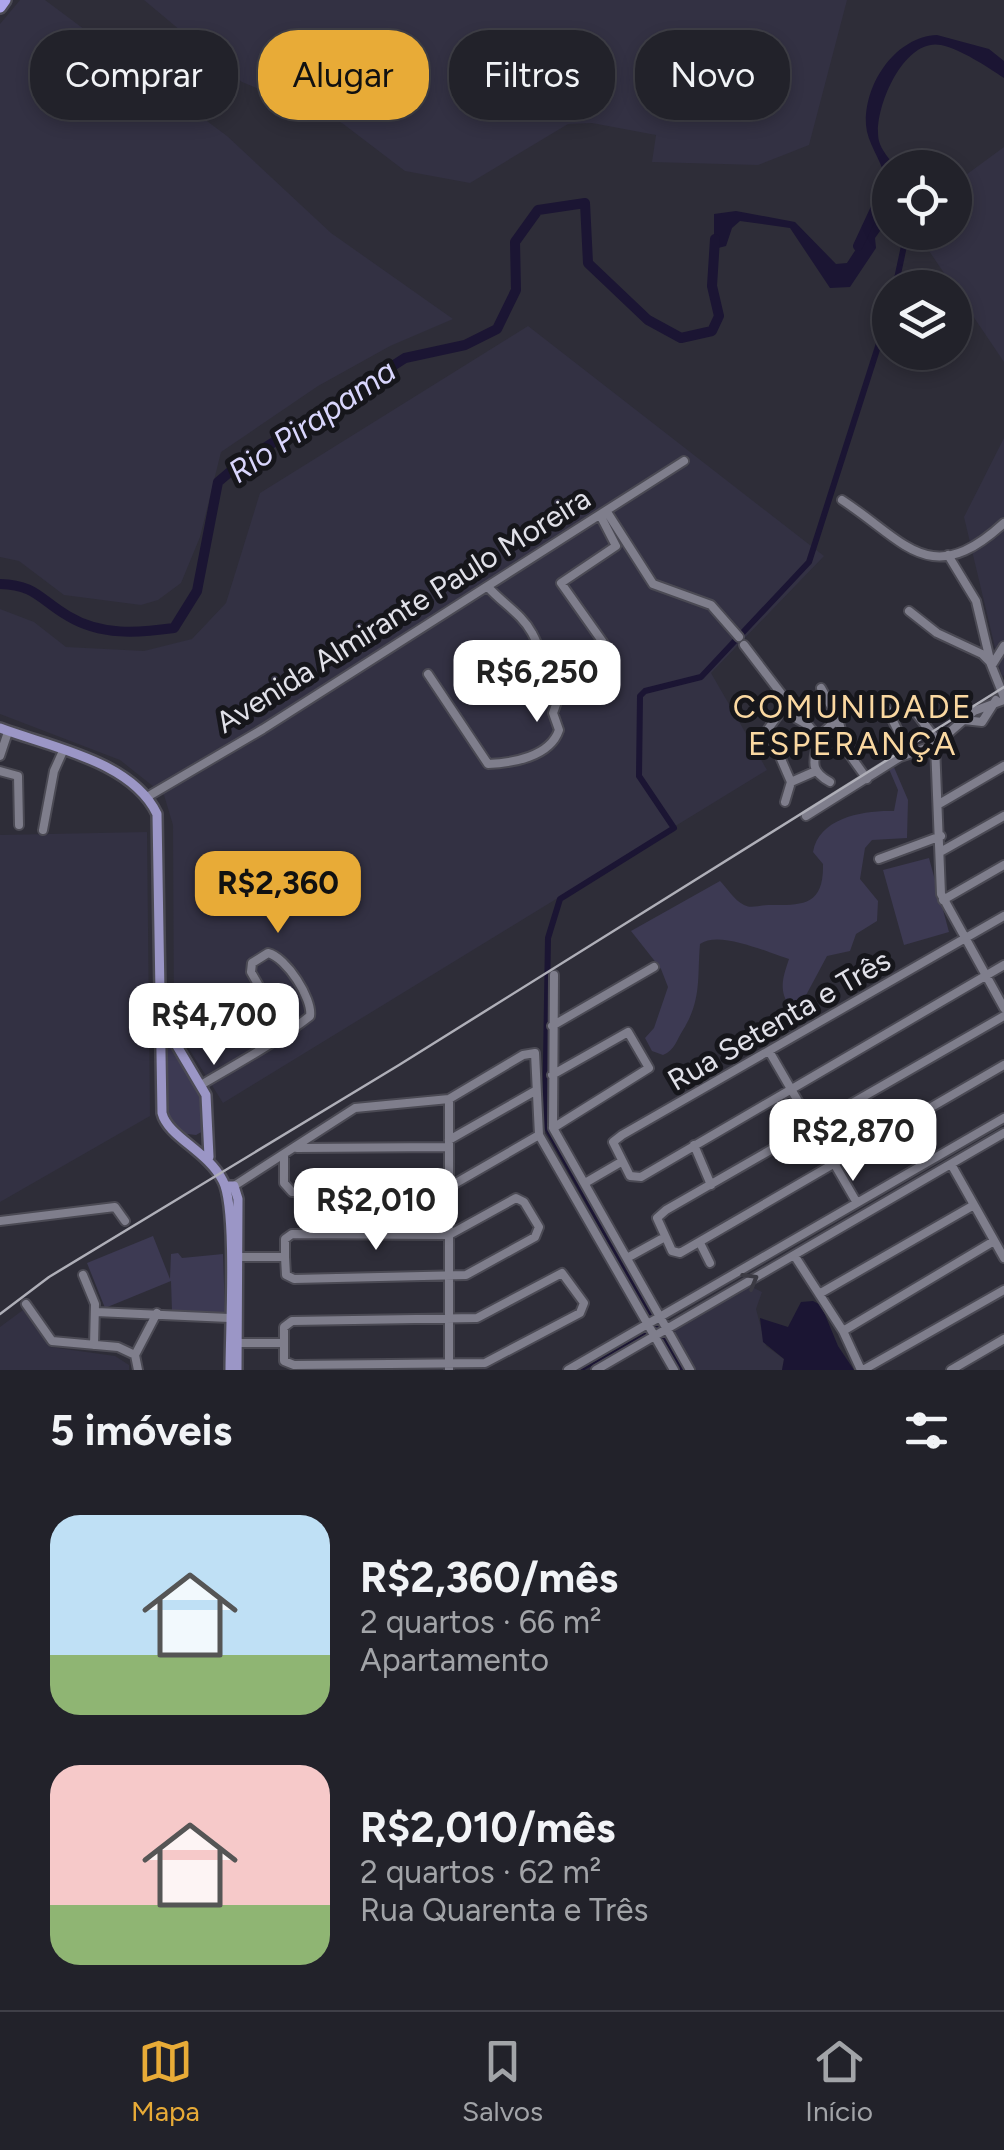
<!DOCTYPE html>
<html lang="pt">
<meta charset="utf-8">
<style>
body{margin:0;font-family:Figtree,sans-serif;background:#2a2a32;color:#f1f3f6;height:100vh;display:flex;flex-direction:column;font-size:38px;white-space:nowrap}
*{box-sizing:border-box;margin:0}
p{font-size:32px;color:#a2a4a8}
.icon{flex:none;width:55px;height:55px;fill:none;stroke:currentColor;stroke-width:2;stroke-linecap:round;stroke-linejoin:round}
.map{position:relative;height:1370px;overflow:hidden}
.drawer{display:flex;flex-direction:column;background:#22222a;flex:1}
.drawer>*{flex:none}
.hud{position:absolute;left:30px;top:30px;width:945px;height:90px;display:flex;gap:20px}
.tools{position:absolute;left:872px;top:150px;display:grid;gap:20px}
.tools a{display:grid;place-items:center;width:100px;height:100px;border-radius:50%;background:#22222a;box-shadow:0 5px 15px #0003,0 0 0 2px #3f3f47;font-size:50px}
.price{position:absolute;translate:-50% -85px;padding:0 22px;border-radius:20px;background:#fff;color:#222;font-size:32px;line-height:65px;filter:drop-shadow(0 2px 5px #0008)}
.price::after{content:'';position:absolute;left:50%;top:60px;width:30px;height:22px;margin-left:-15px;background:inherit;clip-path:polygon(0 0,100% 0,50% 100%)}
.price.selected{background:#e8ab37;color:#111}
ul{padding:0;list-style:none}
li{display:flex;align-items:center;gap:30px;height:250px;padding:0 50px}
li span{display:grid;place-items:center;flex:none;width:280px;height:200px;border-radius:30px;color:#555}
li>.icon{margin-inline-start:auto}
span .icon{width:120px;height:120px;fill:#fffc;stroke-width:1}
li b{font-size:42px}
h2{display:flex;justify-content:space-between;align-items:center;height:120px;padding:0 50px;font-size:42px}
.pill{padding:0 35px;border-radius:40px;background:#22222a;box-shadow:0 5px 15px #0003,0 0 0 2px #3f3f47;font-size:35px;line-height:90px}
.pill.selected{background:#e8ab37;color:#111}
.tab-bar{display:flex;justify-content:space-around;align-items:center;height:140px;border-top:2px solid #3f3f47;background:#22222a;font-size:28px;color:#a2a4a8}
.tab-bar a{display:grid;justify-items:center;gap:5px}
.tab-bar .selected{color:#e8ab37}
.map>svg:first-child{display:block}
.built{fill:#333143}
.green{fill:#3d3a53}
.water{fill:#1b1533}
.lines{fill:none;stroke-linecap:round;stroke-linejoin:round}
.stream{stroke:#1b1533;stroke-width:2.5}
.canal{stroke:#1b1533;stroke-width:6}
.river{stroke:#1b1533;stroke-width:10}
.minor-casing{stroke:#4b4a54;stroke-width:12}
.major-casing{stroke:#4b4a54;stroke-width:14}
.highway-casing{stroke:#4b4a54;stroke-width:16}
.minor{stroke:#7f7e8c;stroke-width:8}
.major{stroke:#9b96c6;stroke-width:9}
.highway{stroke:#aea6ed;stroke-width:11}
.tram{stroke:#afafb8;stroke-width:2.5}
.oneway{stroke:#3b3a43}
.labels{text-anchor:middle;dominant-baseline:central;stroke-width:10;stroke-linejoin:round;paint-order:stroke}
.street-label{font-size:30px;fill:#e1e1e9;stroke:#16161b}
.water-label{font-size:32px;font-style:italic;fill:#d9d6fd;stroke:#16161b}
.neighbourhood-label{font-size:32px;letter-spacing:2.5px;fill:#fad8a1;stroke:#16161b}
</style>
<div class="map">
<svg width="1004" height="1370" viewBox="0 0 1004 1370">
<rect width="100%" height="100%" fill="#2e2d38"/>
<path class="built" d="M20,0H45L227,136L331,233L453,319L390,346L318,386L221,452L200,537L181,583L158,600L141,605L64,595L19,561L0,557V24Z
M144,0H847L809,145L758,165L652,162L656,135L592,123L568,124L470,183L405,171L342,123L242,82Z
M1004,147V362L917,233L955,232V183Z
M528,326L824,556L711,673L767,770L223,1103L174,1025L173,825L164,795L120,760L0,714V609L34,622L66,647L144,651L192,639L226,603L260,493Z
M1004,438V675L1002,677L964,517Z
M147,832L150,1116L0,1202V835Z
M750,1286L762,1292L756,1309L766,1346L784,1359L782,1370H696L674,1331Z
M23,1310L50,1347L115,1356L129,1365V1370H0V1327Z"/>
<path class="green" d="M893,765L908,800L907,838L872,840L865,848L860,879L878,901L877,921L856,934L850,951L827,956L804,999L790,1007C778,990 783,977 789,959C766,952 719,930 700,944C697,978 702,999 683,1030C676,1041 675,1050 663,1055L652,1051L645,1038L654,1028L668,987L661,969L631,931L720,881C727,888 734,900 744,905C752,909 759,905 768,905C801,905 824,907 823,864L813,852C819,817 865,810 894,811L898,790L889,769Z
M929,858L949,932L904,945L883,870Z
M168,1037L201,1086L205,1130L196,1135L179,1133L167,1111Z
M153,1236L170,1279L171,1254L178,1253L182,1258L223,1254L225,1314L172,1311L171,1281L105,1308L87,1263Z"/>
<path class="water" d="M937,35L989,49L1004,61V78C986,66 962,50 941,45C903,37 872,112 879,141C881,150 890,159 895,167L890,168V199L885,224L875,238L876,248L850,287L830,288L790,228L740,221L732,228L726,246L714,249V214L736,211L795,222L836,264L847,263L873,223L872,209L885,177C881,160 867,142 866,125C864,84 895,37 937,35Z
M813,1301L821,1305L838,1346L854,1370H782L784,1359L763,1342L760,1318L788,1327L801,1302Z"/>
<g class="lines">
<path class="stream" d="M582,1370L657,1327"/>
<path class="canal" d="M895,288L907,232
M682,1370L545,1124L548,938L560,899L674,828L639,776L640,696L645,691L701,677L809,562L890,309"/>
<path class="river" d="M858,246L878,203
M0,584C36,585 39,599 68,616C101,636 138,633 174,628L197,591L218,482L238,465L405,358L465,345L497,329L516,290L515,242L538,210L585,203L588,263L648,320L681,338L712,331L719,316L712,286L715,239"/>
<g class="minor-casing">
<path id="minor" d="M842,500C905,541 930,591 1004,523
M607,512L653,584L711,605L739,637
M600,515L616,546L561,583L607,648
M948,555L976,601L990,660
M909,611L937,633L982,654L990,662L1004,697
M744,645L783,696L779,714L768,729L791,782L785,802
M992,665L1004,646
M428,674L488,764C512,763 550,757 559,730L553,713L558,699C544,675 544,654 532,633C522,614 502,603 488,587
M780,709L808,725L818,737C816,758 806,769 830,782
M887,709L909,753
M916,713L939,743
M838,719L847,751L867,779
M964,720L982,722L996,700
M818,737L838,719L821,688
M935,745L941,894L1004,1008
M0,756L8,732
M0,771L18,776L19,825
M791,782L816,771
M147,797L263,729L684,461
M939,804L1004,766
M806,816L900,757L935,745L974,711L1004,700
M43,830L54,771L63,751
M942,851L1004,816
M879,859L941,836
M943,900L1004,865
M1004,916L622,1135L613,1142L630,1176L641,1177L1004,965
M554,975L553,1128L690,1370
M1004,1016L666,1210L657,1218L672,1251L680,1253L1004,1065
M552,1026L654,967
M769,1051L857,1203
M552,1075L628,1032L649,1068L553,1128
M201,1085C238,1063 277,1042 310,1016C313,999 286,957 268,953L252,963L251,972L286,1033
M449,1099L523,1055L535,1053L539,1135L674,1370
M449,1099V1370
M449,1140L535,1091
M694,1145L711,1185
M297,1148L449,1147
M284,1156V1183L292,1192L449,1191
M951,1164L1004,1258
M585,1183L621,1162
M234,1186L355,1108L449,1099
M449,1187L539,1135
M0,1221L115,1207L125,1221
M700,1243L710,1263
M794,1255L843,1331L861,1370
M238,1257H285V1239L292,1234L449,1235L516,1198L524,1202L539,1227L535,1237L466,1275L294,1279L286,1275L285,1257
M627,1258L665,1237
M83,1275L95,1304L94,1345
M819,1294L974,1205
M26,1304L52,1341L118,1347L135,1355
M96,1312L229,1318
M843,1331L994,1241
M237,1343H284V1327L292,1321L477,1318L562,1273L584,1303L580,1313L485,1363L294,1365L284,1361V1343
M138,1370L135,1355L157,1313
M568,1370L1004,1118
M596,1370L1004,1133
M863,1370L1004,1290
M951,1370L1004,1339"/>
</g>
<g class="major-casing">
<path id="major" d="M0,728C50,747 132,761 157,814L162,1113C168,1137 207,1150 223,1181C237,1208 230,1333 230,1370
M164,1024L206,1095L209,1157
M225,1186H234L238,1199L237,1370"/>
</g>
<g class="highway-casing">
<path id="highway" d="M0,7L5,0"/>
</g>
<use href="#minor" class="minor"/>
<use href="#major" class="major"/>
<use href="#highway" class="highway"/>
<path class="tram" d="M0,1314L49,1277L399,1065L1004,687"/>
</g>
<defs><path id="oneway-chevron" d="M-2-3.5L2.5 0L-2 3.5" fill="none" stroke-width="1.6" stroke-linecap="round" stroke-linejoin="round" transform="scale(2.5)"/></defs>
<use class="oneway" href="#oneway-chevron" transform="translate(751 1280) rotate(-30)"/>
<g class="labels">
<g class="street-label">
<text transform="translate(403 610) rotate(-32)">Avenida Almirante Paulo Moreira</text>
<text transform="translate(779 1020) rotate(-30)">Rua Setenta e Três</text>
</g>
<g class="water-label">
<text transform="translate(312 421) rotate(-34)">Rio Pirapama</text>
</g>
<g class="neighbourhood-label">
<text x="853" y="707">COMUNIDADE<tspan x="853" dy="37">ESPERANÇA</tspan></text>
</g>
</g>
</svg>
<div class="tools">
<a><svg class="icon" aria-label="locate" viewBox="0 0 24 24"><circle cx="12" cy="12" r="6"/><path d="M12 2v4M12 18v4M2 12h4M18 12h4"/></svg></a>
<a><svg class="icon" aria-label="layers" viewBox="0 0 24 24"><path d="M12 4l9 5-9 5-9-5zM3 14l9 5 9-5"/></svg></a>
</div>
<b class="price" style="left:537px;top:725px">R$6,250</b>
<b class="price selected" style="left:278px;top:936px">R$2,360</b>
<b class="price" style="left:214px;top:1068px">R$4,700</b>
<b class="price" style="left:853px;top:1184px">R$2,870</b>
<b class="price" style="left:376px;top:1253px">R$2,010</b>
<div class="hud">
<a class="pill">Comprar</a>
<a class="pill selected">Alugar</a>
<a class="pill">Filtros</a>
<a class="pill">Novo</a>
</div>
</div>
<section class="drawer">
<h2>5 imóveis<svg class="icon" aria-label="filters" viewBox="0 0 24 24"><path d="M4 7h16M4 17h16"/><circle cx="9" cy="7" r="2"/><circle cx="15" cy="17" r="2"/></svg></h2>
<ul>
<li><span style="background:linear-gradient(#bfe0f5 70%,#8fb573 0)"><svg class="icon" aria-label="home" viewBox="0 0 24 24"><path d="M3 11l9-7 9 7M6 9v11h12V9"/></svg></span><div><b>R$2,360/mês</b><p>2 quartos · 66 m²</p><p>Apartamento</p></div></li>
<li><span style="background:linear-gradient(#f6c9c9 70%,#8fb573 0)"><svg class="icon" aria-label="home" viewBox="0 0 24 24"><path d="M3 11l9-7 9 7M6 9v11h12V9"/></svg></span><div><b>R$2,010/mês</b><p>2 quartos · 62 m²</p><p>Rua Quarenta e Três</p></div></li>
</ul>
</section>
<nav class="tab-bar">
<a class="selected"><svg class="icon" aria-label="map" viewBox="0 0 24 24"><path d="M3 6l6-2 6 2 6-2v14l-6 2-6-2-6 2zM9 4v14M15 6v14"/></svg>Mapa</a>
<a><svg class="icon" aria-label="saved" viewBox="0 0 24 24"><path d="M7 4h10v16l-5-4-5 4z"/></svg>Salvos</a>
<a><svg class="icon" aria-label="home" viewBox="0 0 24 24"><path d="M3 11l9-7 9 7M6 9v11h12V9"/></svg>Início</a>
</nav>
